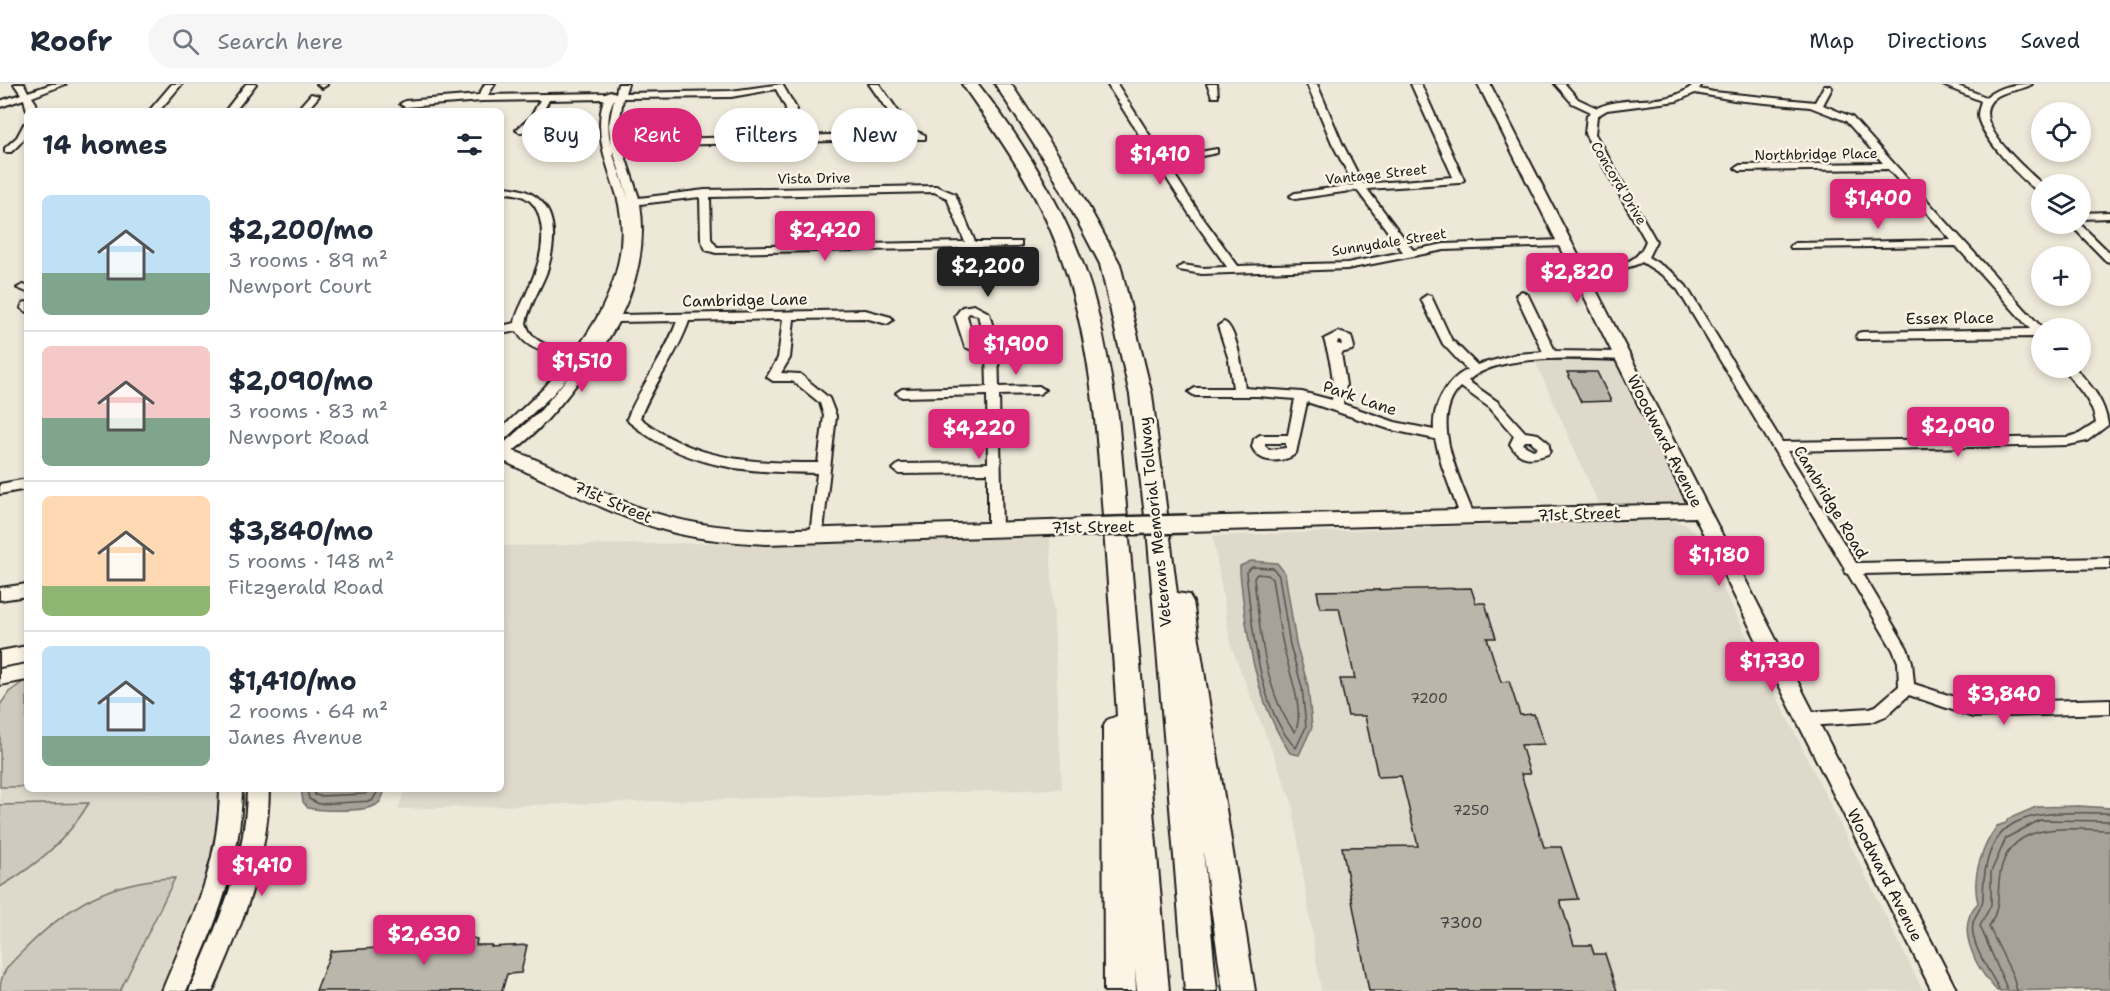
<!DOCTYPE html>
<meta charset="utf-8">
<style>
body{margin:0;font-family:"Shantell Sans",sans-serif;background:#f6f6f7;color:#1f2937;height:100vh;display:flex;flex-direction:column;font-size:22px;white-space:nowrap}
*{box-sizing:border-box;margin:0}
p{font-size:20px;color:#747a83}
.icon{flex:none;width:33px;height:33px;fill:none;stroke:currentColor;stroke-width:2;stroke-linecap:round;stroke-linejoin:round}
.map{position:relative;flex:1;overflow:hidden}
.sheet{position:absolute;left:24px;top:24px;width:480px;height:684px;display:flex;flex-direction:column;background:#fff;border-radius:9px;box-shadow:0 3px 9px #0003}
.sheet>*{flex:none}
.hud{position:absolute;left:522px;top:24px;width:570px;height:54px;display:flex;gap:12px}
.tools{position:absolute;left:2031px;top:18px;display:grid;gap:12px}
.tools a{display:grid;place-items:center;width:60px;height:60px;border-radius:50%;background:#fff;box-shadow:0 3px 9px #0003;font-size:30px}
.price{position:absolute;translate:-50% -51px;padding:0 14px;border-radius:6px;background:#db2777;color:#fff;font-size:20px;line-height:39px;filter:drop-shadow(0 2px 3px #0008)}
.price::after{content:'';position:absolute;left:50%;top:36px;width:18px;height:14px;margin-left:-9px;background:inherit;clip-path:polygon(0 0,100% 0,50% 100%)}
.price.active{background:#222;color:#fff}
ul{padding:0;list-style:none}
li{display:flex;align-items:center;gap:18px;height:150px;padding:0 18px}
li+li{border-top:2px solid #e0e1e3}
li span{display:grid;place-items:center;flex:none;width:168px;height:120px;border-radius:9px;color:#555}
li>.icon{margin-inline-start:auto}
span .icon{width:72px;height:72px;fill:#fffc;stroke-width:1}
li b{font-size:26px}
h2{display:flex;justify-content:space-between;align-items:center;height:72px;padding:0 18px;font-size:26px}
.tag{padding:0 21px;border-radius:27px;background:#fff;box-shadow:0 3px 9px #0003;font-size:21px;line-height:54px}
.tag.active{background:#db2777;color:#fff}
header{display:flex;align-items:center;gap:36px;box-sizing:border-box;height:84px;padding:0 30px;background:#fff;border-bottom:2px solid #e0e1e3}
header strong{font-size:28px}
nav{display:flex;gap:33px;margin-inline-start:auto;font-size:21px}
.search{width:420px;height:54px;background:#f6f6f7;display:flex;align-items:center;gap:15px;box-sizing:border-box;padding:0 21px;border-radius:33px;color:#747a83;font-size:22px}
.map>svg:first-child{display:block}
.built{fill:#ded9cb}
.green{fill:#cfcabd;stroke:#76736c;stroke-width:1.5}
.water{fill:#a7a299;stroke:#6f6c67;stroke-width:1.5}
.lines{fill:none;stroke-linecap:round;stroke-linejoin:round}
.shore{stroke:#54524e;stroke-width:1.5}
.building{fill:#bab6aa;stroke:#1c1c1c;stroke-width:1.5}
.street-casing{stroke:#1c1c1c;stroke-width:4}
.secondary-casing{stroke:#1c1c1c;stroke-width:4}
.highway-casing{stroke:#1c1c1c;stroke-width:4}
.street{fill:#fcf5e5;fill-rule:evenodd}
.secondary{fill:#fcf5e5;fill-rule:evenodd}
.highway{fill:#fcf5e5;fill-rule:evenodd}
.secondary-bridge-casing{stroke:#1c1c1c;stroke-width:22;stroke-linecap:butt}
.secondary-bridge{stroke:#fcf5e5;stroke-width:17}
.labels{text-anchor:middle;dominant-baseline:central;stroke-width:5;stroke-linejoin:round;paint-order:stroke}
.far-street-label{font-size:14px;fill:#1c1c1c;stroke:#fcf5e5}
.number-label{font-size:14px;fill:#444240}
.street-label{font-size:16px;fill:#1c1c1c;stroke:#fcf5e5}
.near-number-label{font-size:16px;fill:#444240}
</style>
<header>
<strong>Roofr</strong>
<div class="search"><svg class="icon" aria-label="search" viewBox="0 0 24 24"><circle cx="10" cy="10" r="6"/><path d="M15 15l6 6"/></svg>Search here</div>
<nav><a>Map</a><a>Directions</a><a>Saved</a></nav>
</header>
<div class="map">
<svg width="2110" height="907" viewBox="0 0 2110 907">
<rect width="100%" height="100%" fill="#eee8d9"/>
<filter id="ink" filterUnits="userSpaceOnUse"><feTurbulence type="fractalNoise" baseFrequency=".0167" numOctaves="2"/><feDisplacementMap in="SourceGraphic" scale="12" xChannelSelector="R" yChannelSelector="G"/><feConvolveMatrix kernelMatrix="1 2 1 2 8 2 1 2 1" color-interpolation-filters="sRGB"/></filter>
<g filter="url(#ink)">
<path class="built" d="M1531,268H1612L1685,419L1600,423Z
M1667,435L1687,441L1695,448L1923,907H1321L1292,718L1231,562L1213,452Z
M1050,454L1062,705L398,725L405,705H501V462Z
M0,703L221,705L223,747L205,820L164,907H0Z"/>
<path class="green" d="M27,595V703H0V621L9,608Z
M89,719C67,756 37,781 0,803V721Z
M240,781L192,907H183L219,827L227,801Z
M175,794L120,907H0C0,887 11,879 25,865C69,821 111,796 175,794Z"/>
<path class="water" d="M1251,477L1277,479L1285,489L1296,559L1308,602L1312,643L1299,671L1290,669C1255,617 1246,550 1240,488V482Z
M301,705H385C383,711 382,718 376,721C364,728 322,727 308,724L303,718Z
M2079,722L2110,724V905L1997,907C1977,886 1953,843 1978,819C1971,793 1982,763 1997,742L2006,739L2008,735L2036,723Z"/>
<g class="lines">
<path class="shore" d="M1252,483L1273,484L1279,492L1290,561L1302,603L1306,643L1296,664C1258,626 1252,540 1246,488Z
M1257,490L1268,491L1272,495C1276,517 1278,539 1283,560C1287,584 1306,626 1295,648C1265,612 1259,540 1254,494Z
M307,705L309,715L319,720L372,717L379,705
M314,705L315,711L319,712L365,710L371,705
M2000,907C1991,889 1969,860 1973,839C1975,830 1983,823 1983,814C1984,721 2037,729 2110,729
M2008,907L1980,842L1991,821V788L2006,754L2040,736L2110,737
M2017,907L2013,892L1989,843C2002,819 1996,814 2000,790C2009,735 2068,745 2110,746"/>
</g>
<path class="building" d="M1567,288H1597L1611,317L1581,318Z
M1471,504L1476,519H1485L1496,554H1487L1501,598L1509,597L1520,631L1534,630L1544,660L1521,661L1530,690H1521L1544,763H1561L1578,815L1560,816L1574,861H1591L1594,870H1605L1617,907H1369L1342,763L1418,762L1401,692L1378,693L1365,632H1348L1340,595H1355L1339,524H1320L1317,507Z
M431,838L451,849L477,855L476,861H492L491,863L527,861L521,889L507,890L502,907H316L331,867L424,861Z"/>
<g class="lines">
<g class="street-casing">
<path id="street" d="M14,0H24L28,8L52,0H66L32,13L36,19L37,27H27L24,15L0,23V17L21,10Z
M172,0H182L159,27H149Z
M246,0H256L235,27H225Z
M317,0H327V1L322,4Z
M485,0H495L488,11L606,9L610,7L616,9L618,0H628L625,9L731,7L782,0L796,24L792,52L871,50L887,43L893,34L869,0H879L903,34L898,40L925,51V55H919L894,46L873,56L669,61L623,66L639,114L705,106L936,102L955,110L975,158H1021V162L1017,163L716,169L706,166L701,155L700,113L640,120C646,159 638,196 621,231L865,226L891,233L893,236L887,240L865,234L794,235L790,274L781,289L800,290L829,314L836,332L822,456H812L810,452L817,389C745,388 687,385 629,338L627,335C641,301 665,272 677,237L618,238C601,271 535,362 501,373V362L541,326L583,275L552,311L505,355L501,356V345L543,305L571,273C551,270 526,267 517,247L501,250V242L515,239C516,230 521,222 525,213C536,188 547,163 540,135C535,114 521,109 501,109V103C553,104 561,143 547,187C541,204 529,221 526,239C532,262 556,264 576,266C609,222 632,168 617,112C607,79 593,50 604,15L549,16L538,37L521,49L516,46L531,33L540,16L482,17L405,23L400,20L405,17L479,11ZM776,5L786,24L783,52L669,55L621,61L619,41L623,14L731,13ZM614,15L609,41L611,62C607,46 607,28 614,15ZM613,67L629,116L613,71ZM934,108L947,114L965,158L717,163L711,155L710,113ZM783,235L778,274L767,293L773,297H793L820,319L824,332L818,379C752,379 694,377 640,334C653,300 677,272 689,237Z
M1107,0H1117L1164,74L1217,65V69L1167,79L1200,130L1238,182L1347,179L1403,168L1357,106L1295,115L1290,112L1295,109L1354,101L1332,59L1307,0H1317L1342,59L1363,100L1453,93L1411,0H1421L1464,96L1459,99L1367,105L1413,166L1444,160L1565,156L1570,159L1565,162L1444,166L1347,185L1202,190L1179,186L1178,184L1183,181L1202,184L1227,183L1190,131Z
M1207,0H1217L1218,13H1212Z
M1555,0H1565L1578,15L1597,24C1628,9 1668,25 1694,0H1702L1699,5L1714,8L1815,18L1824,2H1830L1832,4L1823,21L1852,33L2042,244V256L2036,253L1858,255L1856,252L1858,249L1862,248L2030,245L1956,162L1791,164L1790,162L1795,159L1951,156L1888,85L1740,87L1735,84L1740,81L1883,79L1846,37L1810,23L1734,16L1695,9L1677,17L1607,26L1597,32L1595,50L1656,157L1648,173L1672,188L1686,202L1782,358L2068,353L2079,350L2096,339C2092,315 2076,303 2063,284H2075C2091,301 2105,317 2108,341L2087,357L2068,361L1787,367L1856,479L2110,474V484L1863,490L1907,564L1912,578L1914,600L1973,619L2110,615V629L1973,633L1909,611L1886,632L1870,638L1807,642L1802,640L1799,635L1802,630L1807,628L1870,624L1876,622L1899,602L1898,578L1893,566L1848,490L1845,489L1844,483L1678,206L1664,192L1642,178C1628,186 1584,193 1572,183C1589,169 1630,198 1646,157L1585,50L1587,31L1591,28L1572,19Z
M1940,0H1953L1986,13C2000,2 2014,0 2032,0C2020,8 2000,5 1990,19C1974,42 2027,86 2042,100V109C2025,102 1978,49 1978,31C1978,27 1980,21 1981,17Z
M311,10L319,12L306,27H296Z
M27,39C27,54 22,58 11,68H5V64L17,53L24,40Z
M2110,128V134L2080,135V129Z
M2070,140H2080L2110,169V178L2106,177Z
M23,201L27,202V208L17,204Z
M1522,207L1528,211L1555,267L1622,268L1628,272L1622,276C1582,275 1498,268 1468,297L1498,318L1525,348L1538,350L1548,358L1550,367L1548,370C1532,376 1519,376 1510,360L1514,352L1490,324L1461,303C1427,335 1462,399 1475,434L1468,439L1461,434L1442,382L1435,355L1392,346L1307,318L1296,369C1290,376 1271,379 1262,374C1258,372 1254,367 1252,363L1254,355L1260,351H1288L1295,315L1257,312H1195L1189,308L1195,304H1233L1229,276L1218,242L1224,238C1237,243 1243,290 1245,304L1302,308L1332,316C1335,294 1330,275 1324,255L1338,248L1351,252L1354,263L1352,266L1341,269L1346,301L1343,320L1395,338L1434,346C1432,323 1446,296 1467,286L1443,260L1421,215L1427,211L1431,212L1451,255L1477,281L1517,270L1543,268L1516,211ZM1338,256L1341,257L1342,261L1337,260ZM1524,357H1531L1538,364L1533,366L1522,360ZM1265,359H1286V364L1269,366L1265,362Z
M27,218V228L21,224L23,219Z
M974,221L989,229L998,263L999,303L1039,302L1045,306L1039,310L999,311L1002,445L995,450L988,445V389L899,390L893,385L899,380L988,379L987,311L902,313L896,309L902,305L987,303L986,267L972,266L965,263L955,232L962,223ZM969,229L978,231L985,259L974,258L967,232Z
M27,395V405L0,410V400Z
M27,500V512L0,516V504Z"/>
</g>
<g class="secondary-casing">
<path id="secondary" d="M1478,0H1490L1957,907H1932L1695,433L1187,447L1181,445L1178,440L1181,435L1187,433L1688,420Z
M501,363C549,377 593,406 640,424C681,439 722,444 766,446L1079,436L1085,438L1088,443L1085,448L1079,450L766,460C735,458 705,456 675,449C615,434 557,401 501,376Z
M27,562V578L0,583V567Z
M27,580V596L0,601V585Z
M220,705H242C241,778 216,841 186,907H162C191,837 219,783 220,705Z
M247,705H269C268,778 242,841 213,907H189C218,838 246,782 247,705Z"/>
</g>
<g class="highway-casing">
<path id="highway" d="M962,0H978C1027,62 1069,131 1092,207C1104,248 1110,290 1118,332L1169,907H1137L1135,885L1136,907H1104L1103,644L1107,636L1117,632C1113,566 1108,499 1103,433C1097,342 1090,250 1058,164C1035,103 999,53 962,0Z
M995,0H1011L1069,87L1120,180L1152,311L1177,509L1189,511L1193,518L1255,907H1223L1203,766L1217,907H1185L1148,456L1130,311L1100,180L1051,87Z"/>
</g>
<use href="#street" class="street"/>
<use href="#secondary" class="secondary"/>
<use href="#highway" class="highway"/>
<g class="secondary-bridge-casing">
<path id="secondary-bridge" d="M1079,443L1187,440"/>
</g>
<use href="#secondary-bridge" class="secondary-bridge"/>
</g>
</g>
<g class="labels">
<g class="far-street-label">
<text transform="translate(1816 70) rotate(-1)">Northbridge Place</text>
<text transform="translate(1376 90) rotate(-6)">Vantage Street</text>
<text transform="translate(814 94) rotate(-1)">Vista Drive</text>
<text transform="translate(1619 99) rotate(59)">Concord Drive</text>
<text transform="translate(1389 158) rotate(-9)">Sunnydale Street</text>
</g>
<g class="number-label">
<text x="1429" y="614">7200</text>
<text x="1471" y="726">7250</text>
</g>
<g class="street-label">
<text transform="translate(745 216) rotate(-1)">Cambridge Lane</text>
<text transform="translate(1950 234) rotate(-1)">Essex Place</text>
<text transform="translate(1360 314) rotate(19)">Park Lane</text>
<text transform="translate(1665 357) rotate(63)">Woodward Avenue</text>
<text transform="translate(613 418) rotate(23)">71st Street</text>
<text transform="translate(1831 418) rotate(59)">Cambridge Road</text>
<text transform="translate(1579 430) rotate(-2)">71st Street</text>
<text transform="translate(1155 438) rotate(-96)">Veterans Memorial Tollway</text>
<text transform="translate(1093 443) rotate(-1)">71st Street</text>
<text transform="translate(1885 791) rotate(63)">Woodward Avenue</text>
</g>
<g class="near-number-label">
<text x="1461" y="838">7300</text>
</g>
</g>
</svg>
<div class="tools">
<a><svg class="icon" aria-label="locate" viewBox="0 0 24 24"><circle cx="12" cy="12" r="6"/><path d="M12 2v4M12 18v4M2 12h4M18 12h4"/></svg></a>
<a><svg class="icon" aria-label="layers" viewBox="0 0 24 24"><path d="M12 4l9 5-9 5-9-5zM3 14l9 5 9-5"/></svg></a>
<a>+</a>
<a>−</a>
</div>
<b class="price" style="left:1160px;top:102px">$1,410</b>
<b class="price" style="left:1878px;top:146px">$1,400</b>
<b class="price" style="left:825px;top:178px">$2,420</b>
<b class="price active" style="left:988px;top:214px">$2,200</b>
<b class="price" style="left:1577px;top:220px">$2,820</b>
<b class="price" style="left:1016px;top:292px">$1,900</b>
<b class="price" style="left:582px;top:309px">$1,510</b>
<b class="price" style="left:1958px;top:374px">$2,090</b>
<b class="price" style="left:979px;top:376px">$4,220</b>
<b class="price" style="left:1719px;top:503px">$1,180</b>
<b class="price" style="left:1772px;top:609px">$1,730</b>
<b class="price" style="left:2004px;top:642px">$3,840</b>
<b class="price" style="left:262px;top:813px">$1,410</b>
<b class="price" style="left:424px;top:882px">$2,630</b>
<div class="hud">
<a class="tag">Buy</a>
<a class="tag active">Rent</a>
<a class="tag">Filters</a>
<a class="tag">New</a>
</div>
<section class="sheet">
<h2>14 homes<svg class="icon" aria-label="filters" viewBox="0 0 24 24"><path d="M4 7h16M4 17h16"/><circle cx="9" cy="7" r="2"/><circle cx="15" cy="17" r="2"/></svg></h2>
<ul>
<li><span style="background:linear-gradient(#bfe0f5 65%,#7fa58c 0)"><svg class="icon" aria-label="home" viewBox="0 0 24 24"><path d="M3 11l9-7 9 7M6 9v11h12V9"/></svg></span><div><b>$2,200/mo</b><p>3 rooms · 89 m²</p><p>Newport Court</p></div></li>
<li><span style="background:linear-gradient(#f6c9c9 60%,#7fa58c 0)"><svg class="icon" aria-label="home" viewBox="0 0 24 24"><path d="M3 11l9-7 9 7M6 9v11h12V9"/></svg></span><div><b>$2,090/mo</b><p>3 rooms · 83 m²</p><p>Newport Road</p></div></li>
<li><span style="background:linear-gradient(#ffd9b3 75%,#8fb573 0)"><svg class="icon" aria-label="home" viewBox="0 0 24 24"><path d="M3 11l9-7 9 7M6 9v11h12V9"/></svg></span><div><b>$3,840/mo</b><p>5 rooms · 148 m²</p><p>Fitzgerald Road</p></div></li>
<li><span style="background:linear-gradient(#bfe0f5 75%,#7fa58c 0)"><svg class="icon" aria-label="home" viewBox="0 0 24 24"><path d="M3 11l9-7 9 7M6 9v11h12V9"/></svg></span><div><b>$1,410/mo</b><p>2 rooms · 64 m²</p><p>Janes Avenue</p></div></li>
</ul>
</section>
</div>
